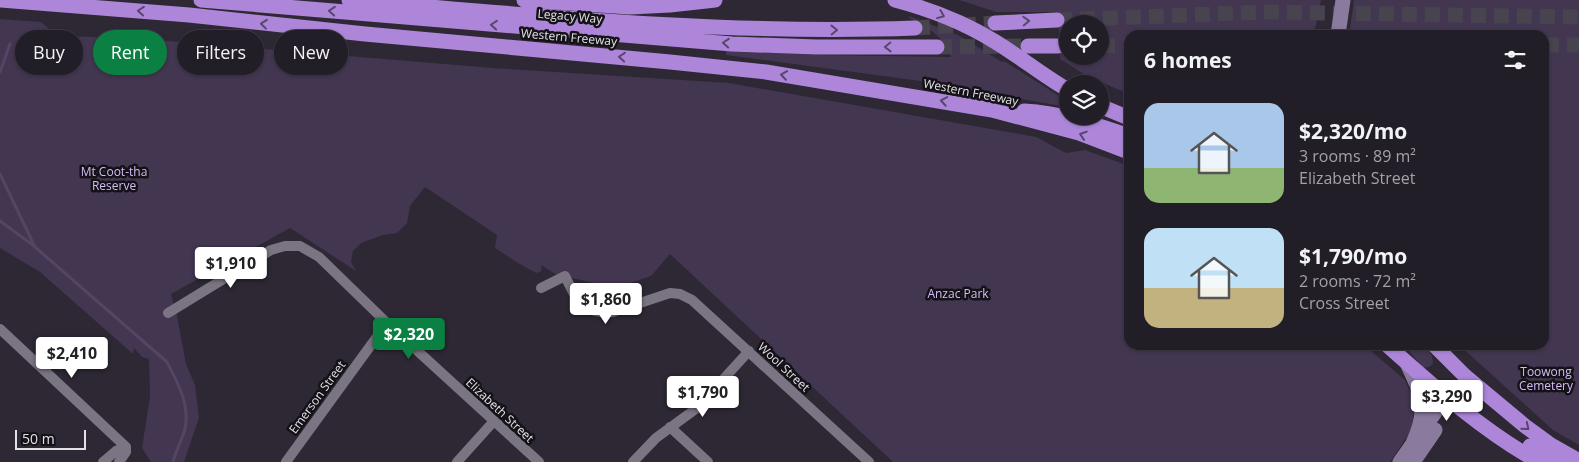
<!DOCTYPE html>
<meta charset="utf-8">
<style>
body{margin:0;font-family:"Open Sans",sans-serif;background:#2e2b33;color:#f1f3f6;height:100vh;display:flex;flex-direction:column;font-size:19px;white-space:nowrap}
*{box-sizing:border-box;margin:0}
p{font-size:16px;color:#a2a2a7}
.icon{flex:none;width:28px;height:28px;fill:none;stroke:currentColor;stroke-width:2;stroke-linecap:round;stroke-linejoin:round}
.map{position:relative;flex:1;overflow:hidden}
.sheet{position:absolute;left:1124px;top:30px;width:425px;height:320px;display:flex;flex-direction:column;background:#221e27;border-radius:15px;box-shadow:0 1px 4px #0004,0 0 0 1px #3f3c44}
.sheet>*{flex:none}
.banner{position:absolute;left:15px;top:30px;width:475px;height:45px;display:flex;gap:10px}
.buttons{position:absolute;left:1059px;top:15px;display:grid;gap:10px}
.buttons a{display:grid;place-items:center;width:50px;height:50px;border-radius:50%;background:#221e27;box-shadow:0 1px 4px #0004,0 0 0 1px #3f3c44;font-size:25px}
.scale{position:absolute;left:15px;bottom:12px;width:71px;box-sizing:border-box;padding-left:5px;border:2px solid #e3e0e8;border-top:0;font-size:14px;line-height:18px;white-space:nowrap;color:#e3e0e8;-webkit-text-stroke:4px #141217;paint-order:stroke}
.price{position:absolute;translate:-50% -42px;padding:0 11px;border-radius:5px;background:#fff;color:#222;font-size:16px;line-height:32px;filter:drop-shadow(0 1px 2px #0008)}
.price::after{content:'';position:absolute;left:50%;top:30px;width:15px;height:11px;margin-left:-8px;background:inherit;clip-path:polygon(0 0,100% 0,50% 100%)}
.price.on{background:#0b8043;color:#fff}
ul{padding:0;list-style:none}
li{display:flex;align-items:center;gap:15px;height:125px;padding:0 20px}
li span{display:grid;place-items:center;flex:none;width:140px;height:100px;border-radius:15px;color:#555}
li>.icon{margin-inline-start:auto}
span .icon{width:60px;height:60px;fill:#fffc;stroke-width:1}
li b{font-size:21px}
h2{display:flex;justify-content:space-between;align-items:center;height:60px;padding:0 20px;font-size:21px}
.tag{padding:0 18px;border-radius:22px;background:#221e27;box-shadow:0 1px 4px #0004,0 0 0 1px #3f3c44;font-size:18px;line-height:45px}
.tag.on{background:#0b8043;color:#fff}
.map>svg:first-child{display:block}
.green{fill:#423651;fill-rule:evenodd}
.lines{fill:none;stroke-linecap:round;stroke-linejoin:round}
.stream{stroke:#554564;stroke-width:3}
.highway-tunnel{stroke:#48444f;stroke-width:15;stroke-dasharray:15 8;stroke-linecap:butt}
.street{stroke:#7b7583;stroke-width:10}
.secondary{stroke:#8a7a9d;stroke-width:15}
.highway{stroke:#ad86da;stroke-width:15}
.oneway{stroke:#59466f}
.labels{text-anchor:middle;dominant-baseline:central;stroke-width:5;stroke-linejoin:round;paint-order:stroke}
.street-label{font-size:12px;fill:#e3e0e8;stroke:#141217}
.park-label{font-size:12px;fill:#d5bbf7;stroke:#141217}
</style>
<div class="map">
<svg width="1579" height="462" viewBox="0 0 1579 462">
<rect width="100%" height="100%" fill="#2d2834"/>
<path class="green" d="M959,0H1321L1316,25L1312,35H1129V94L1087,76L1060,59L1058,12H996ZM1068,24H1100V56H1068Z
M1354,0H1579V445L1553,430L1459,345H1544V35H1349Z
M909,16L960,36L1002,62L1004,61L1067,101V107L920,81L726,55V50L818,55L951,57C944,37 927,26 909,18Z
M0,19L41,22L58,36L132,38L493,68L729,83L1036,137L1066,153L1085,150L1129,166V345H1364L1405,380L1411,394L1414,407L1412,429L1390,462H893L670,254L651,276L615,288L555,274L541,265L542,271L536,273L518,263L495,248L497,235L425,187L410,206L407,223L397,233L383,235L361,243L353,251L351,262L356,271L290,228L171,294L177,316L186,364L195,385L199,418L184,462H151L142,448L150,396L149,359L142,357L134,348L133,354L40,272L0,248Z
M1404,345H1425L1432,356L1433,364L1429,367L1423,368Z"/>
<g class="lines">
<path class="stream" d="M0,72L10,44
M0,174L35,247L167,362C178,383 190,405 185,429C182,440 176,450 173,462
M0,221L34,246"/>
<path class="highway-tunnel" d="M1057,20L1266,12L1579,17
M915,28L995,23
M1544,45H1579
M1100,46L1129,45
M937,47L1028,46"/>
<path class="street" d="M541,288L565,276C577,300 581,315 613,312L670,293L680,294L692,300L869,462
M168,313L271,250L285,246H300L319,257L387,323L539,462
M0,329L126,447
M670,427L708,462
M103,462L116,451L126,447
M119,462L126,452V447
M286,462L387,323
M457,462L494,421
M633,462L656,438L697,408L749,351"/>
<path class="secondary" d="M1338,35L1343,0
M1407,363C1422,395 1429,409 1413,443
M1400,462L1443,401L1448,398
M1413,462L1435,430"/>
<path class="highway" d="M1,0L189,15L365,34L670,62L766,72L992,110L1079,133L1126,151
M201,0L732,44L816,47H937
M349,0C538,16 724,35 915,28
M524,0L630,7L670,5L715,0
M895,0C929,9 963,22 994,41C1019,56 1042,75 1068,90
M995,23L1057,20
M1028,46H1058
M1100,106L1129,118
M1024,111C1060,113 1095,124 1129,136
M1387,345C1434,387 1483,431 1539,462
M1434,345L1465,376L1525,426L1551,445L1579,461
M1530,446L1559,462"/>
</g>
<defs><path id="oneway-chevron" d="M-2-3.5L2.5 0L-2 3.5" fill="none" stroke-width="1.6" stroke-linecap="round" stroke-linejoin="round" transform="scale(1.25)"/></defs>
<g class="oneway">
<use href="#oneway-chevron" transform="translate(141 11) rotate(-175)"/>
<use href="#oneway-chevron" transform="translate(332 11) rotate(-175)"/>
<use href="#oneway-chevron" transform="translate(941 15) rotate(22)"/>
<use href="#oneway-chevron" transform="translate(1026 21) rotate(-2)"/>
<use href="#oneway-chevron" transform="translate(264 24) rotate(-174)"/>
<use href="#oneway-chevron" transform="translate(494 25) rotate(-175)"/>
<use href="#oneway-chevron" transform="translate(834 30) rotate(-1)"/>
<use href="#oneway-chevron" transform="translate(726 43) rotate(-176)"/>
<use href="#oneway-chevron" transform="translate(888 47) rotate(179)"/>
<use href="#oneway-chevron" transform="translate(622 57) rotate(-175)"/>
<use href="#oneway-chevron" transform="translate(784 75) rotate(-172)"/>
<use href="#oneway-chevron" transform="translate(944 101) rotate(-170)"/>
<use href="#oneway-chevron" transform="translate(1083 135) rotate(-162)"/>
<use href="#oneway-chevron" transform="translate(1526 427) rotate(39)"/>
</g>
<g class="labels">
<g class="street-label">
<text transform="translate(570 16) rotate(5)">Legacy Way</text>
<text transform="translate(569 37) rotate(5)">Western Freeway</text>
<text transform="translate(971 92) rotate(11)">Western Freeway</text>
<text transform="translate(784 367) rotate(43)">Wool Street</text>
<text transform="translate(317 397) rotate(-54)">Emerson Street</text>
<text transform="translate(500 410) rotate(43)">Elizabeth Street</text>
</g>
<g class="park-label">
<text x="114" y="171">Mt Coot-tha<tspan x="114" dy="14">Reserve</tspan></text>
<text x="958" y="293">Anzac Park</text>
<text x="1546" y="371">Toowong<tspan x="1546" dy="14">Cemetery</tspan></text>
</g>
</g>
</svg>
<div class="buttons">
<a><svg class="icon" aria-label="locate" viewBox="0 0 24 24"><circle cx="12" cy="12" r="6"/><path d="M12 2v4M12 18v4M2 12h4M18 12h4"/></svg></a>
<a><svg class="icon" aria-label="layers" viewBox="0 0 24 24"><path d="M12 4l9 5-9 5-9-5zM3 14l9 5 9-5"/></svg></a>
</div>
<div class="scale">50 m</div>
<b class="price" style="left:231px;top:289px">$1,910</b>
<b class="price" style="left:606px;top:325px">$1,860</b>
<b class="price on" style="left:409px;top:360px">$2,320</b>
<b class="price" style="left:72px;top:379px">$2,410</b>
<b class="price" style="left:703px;top:418px">$1,790</b>
<b class="price" style="left:1447px;top:422px">$3,290</b>
<div class="banner">
<a class="tag">Buy</a>
<a class="tag on">Rent</a>
<a class="tag">Filters</a>
<a class="tag">New</a>
</div>
<section class="sheet">
<h2>6 homes<svg class="icon" aria-label="filters" viewBox="0 0 24 24"><path d="M4 7h16M4 17h16"/><circle cx="9" cy="7" r="2"/><circle cx="15" cy="17" r="2"/></svg></h2>
<ul>
<li><span style="background:linear-gradient(#a9c7e8 65%,#8fb573 0)"><svg class="icon" aria-label="home" viewBox="0 0 24 24"><path d="M3 11l9-7 9 7M6 9v11h12V9"/></svg></span><div><b>$2,320/mo</b><p>3 rooms · 89 m²</p><p>Elizabeth Street</p></div></li>
<li><span style="background:linear-gradient(#bfe0f5 60%,#c2b280 0)"><svg class="icon" aria-label="home" viewBox="0 0 24 24"><path d="M3 11l9-7 9 7M6 9v11h12V9"/></svg></span><div><b>$1,790/mo</b><p>2 rooms · 72 m²</p><p>Cross Street</p></div></li>
</ul>
</section>
</div>
